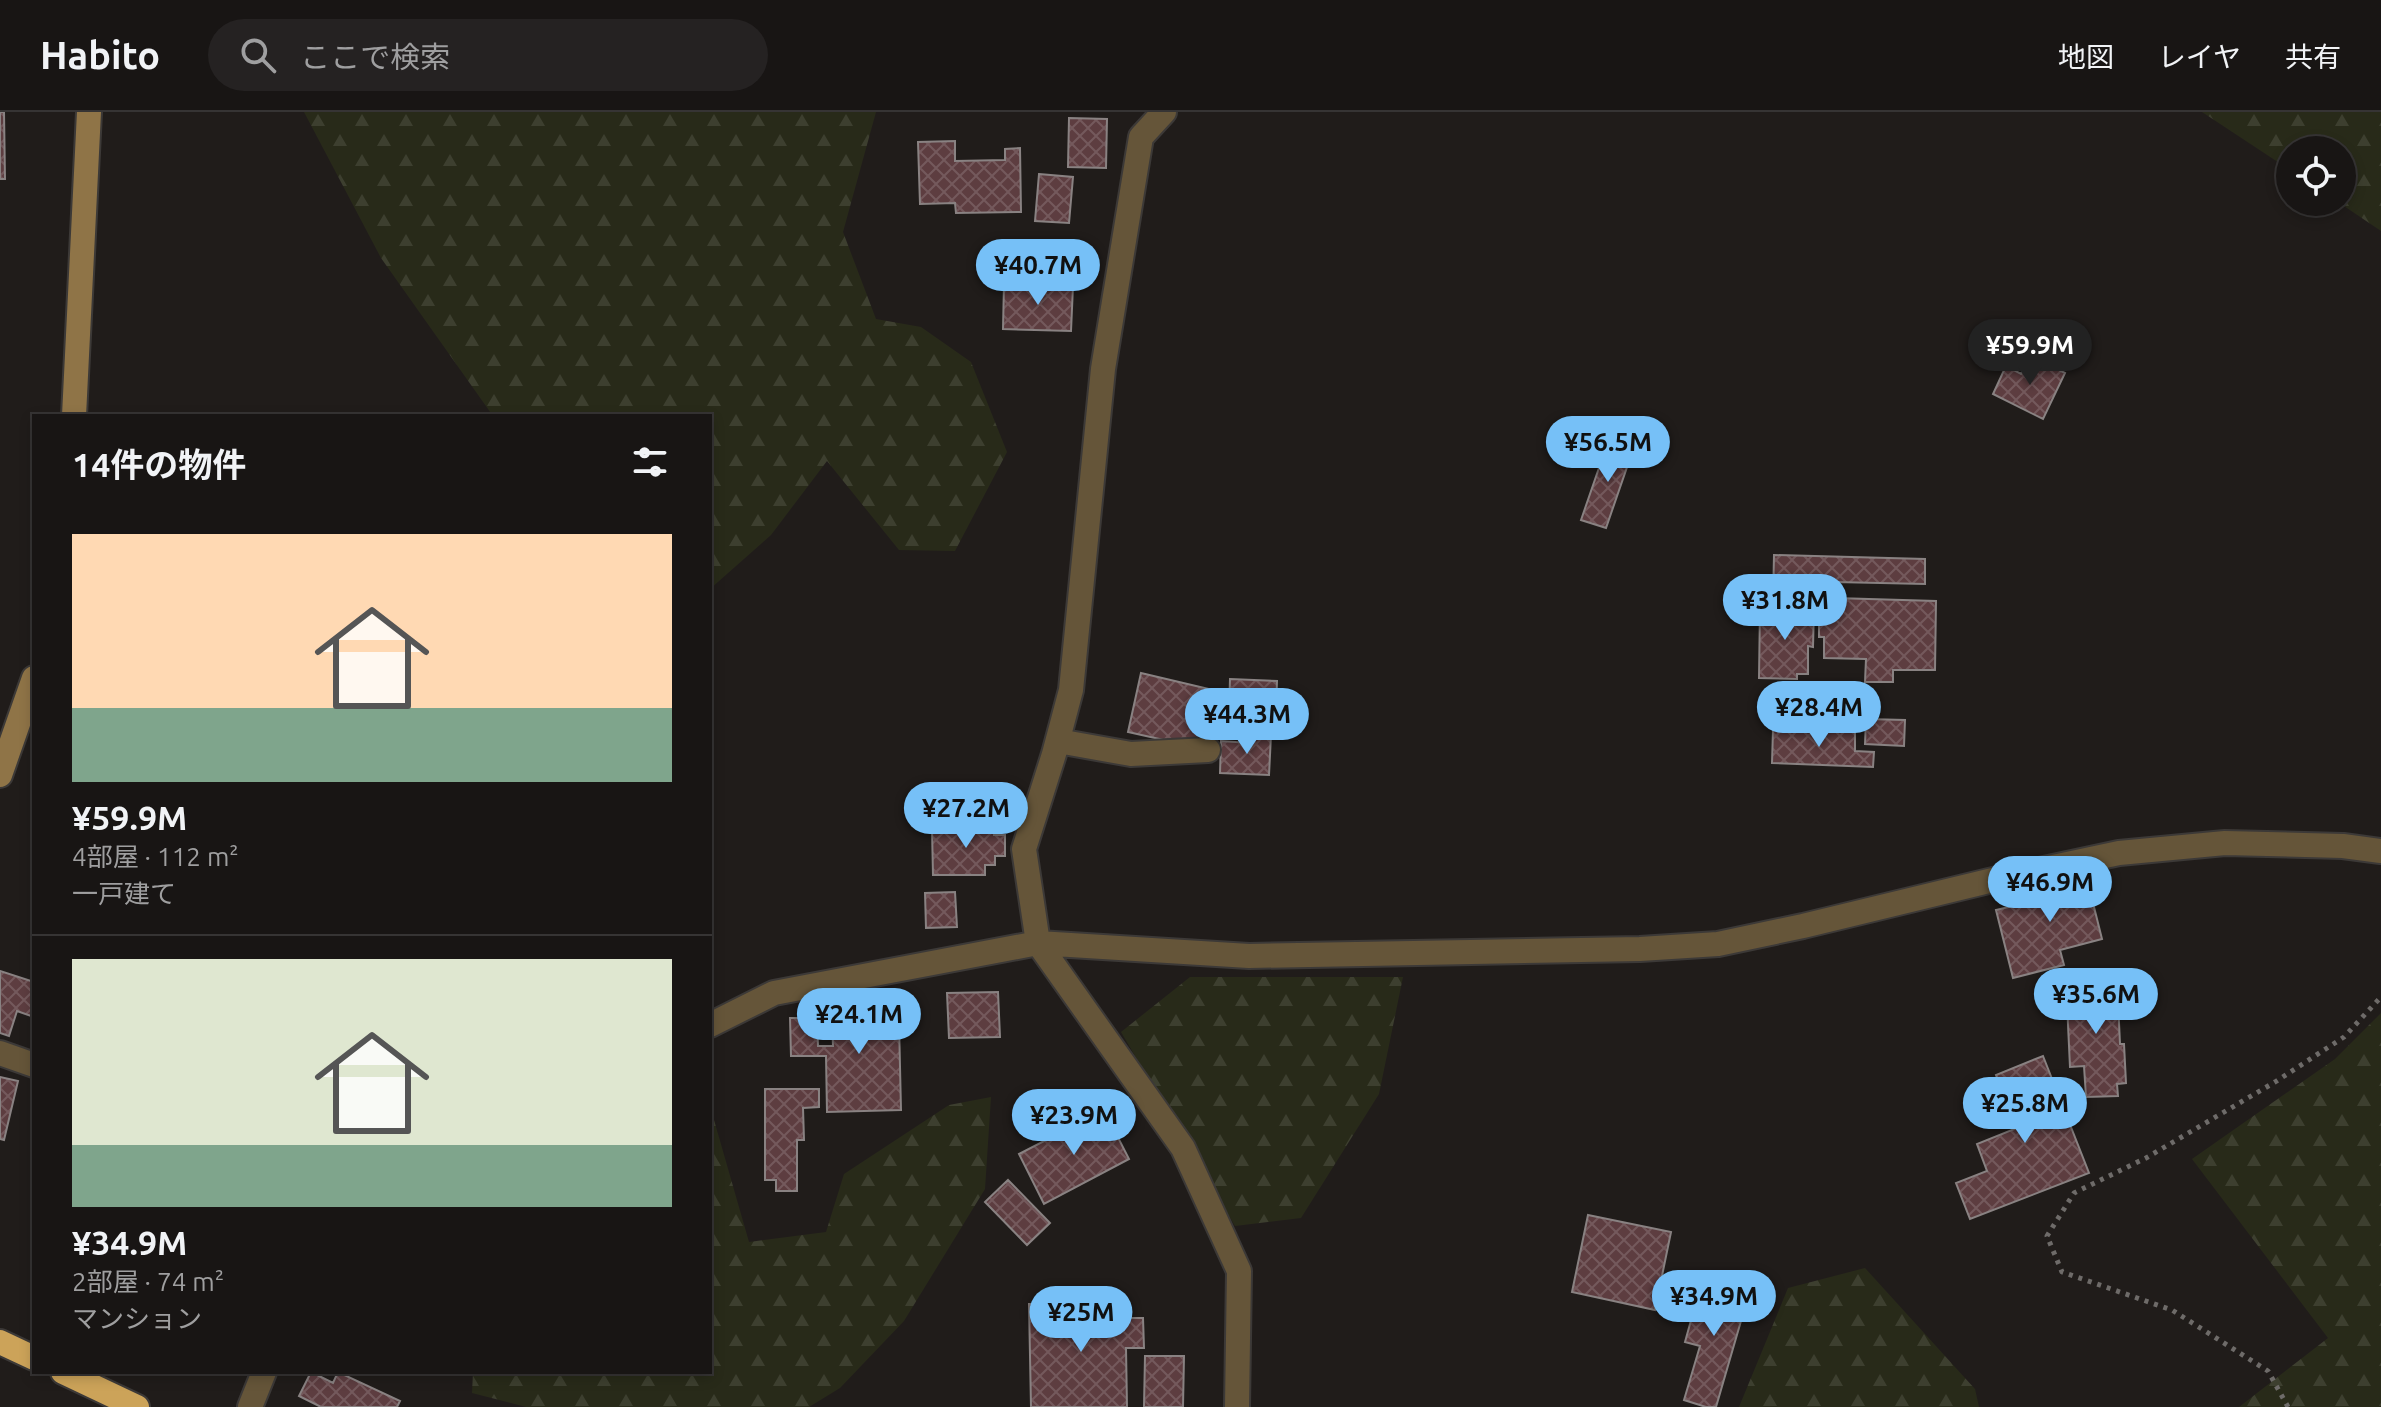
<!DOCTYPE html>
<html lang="ja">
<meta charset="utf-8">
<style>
body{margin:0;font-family:Ubuntu,"Noto Sans JP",sans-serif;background:#252222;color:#f1f3f6;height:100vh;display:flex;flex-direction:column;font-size:30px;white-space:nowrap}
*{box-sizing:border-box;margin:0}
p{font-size:26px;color:#9f9fa0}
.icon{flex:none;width:44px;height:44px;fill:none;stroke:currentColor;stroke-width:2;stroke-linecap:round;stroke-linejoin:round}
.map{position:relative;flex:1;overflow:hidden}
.panel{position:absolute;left:32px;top:302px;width:680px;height:960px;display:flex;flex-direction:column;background:#181514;border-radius:0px;box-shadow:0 4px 12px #0003,0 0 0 2px #363434}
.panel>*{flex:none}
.buttons{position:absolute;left:2276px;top:24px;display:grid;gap:16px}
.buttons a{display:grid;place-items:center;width:80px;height:80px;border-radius:50%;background:#181514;box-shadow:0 4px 12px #0003,0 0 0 2px #363434;font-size:40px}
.price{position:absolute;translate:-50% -68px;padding:0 18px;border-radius:28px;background:#76c0f7;color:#111;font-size:26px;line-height:52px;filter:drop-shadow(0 2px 4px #0008)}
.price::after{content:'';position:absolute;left:50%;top:48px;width:24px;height:18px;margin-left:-12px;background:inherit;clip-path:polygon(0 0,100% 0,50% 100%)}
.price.current{background:#222;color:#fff}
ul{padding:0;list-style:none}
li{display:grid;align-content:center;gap:16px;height:424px;padding:0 40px}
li+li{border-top:2px solid #363434}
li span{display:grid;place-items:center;height:248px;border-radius:0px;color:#555}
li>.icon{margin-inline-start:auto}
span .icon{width:144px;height:144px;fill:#fffc;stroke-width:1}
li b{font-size:34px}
h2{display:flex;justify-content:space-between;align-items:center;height:96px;padding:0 40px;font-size:34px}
header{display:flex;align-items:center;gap:48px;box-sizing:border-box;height:112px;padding:0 40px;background:#181514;border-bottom:2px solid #363434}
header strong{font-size:38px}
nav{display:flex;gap:44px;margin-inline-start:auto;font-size:28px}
.search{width:560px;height:72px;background:#252222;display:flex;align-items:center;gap:20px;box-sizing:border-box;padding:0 28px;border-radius:44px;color:#9f9fa0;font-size:30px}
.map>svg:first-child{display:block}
.forest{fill:url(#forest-firs)}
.building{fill:url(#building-cross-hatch);stroke:#898282;stroke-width:2}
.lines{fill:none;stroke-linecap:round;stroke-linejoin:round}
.street-casing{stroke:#3c3937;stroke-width:28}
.secondary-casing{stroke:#3c3937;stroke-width:28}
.highway-casing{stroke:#3c3937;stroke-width:28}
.path{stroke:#6e6b69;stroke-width:5;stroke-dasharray:4 6;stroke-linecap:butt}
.street{stroke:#655539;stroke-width:24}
.secondary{stroke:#8f7447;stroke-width:24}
.highway{stroke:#cca359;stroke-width:24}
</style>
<header>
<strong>Habito</strong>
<div class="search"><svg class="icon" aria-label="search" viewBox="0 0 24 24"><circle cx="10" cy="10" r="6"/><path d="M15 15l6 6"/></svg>ここで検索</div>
<nav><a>地図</a><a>レイヤ</a><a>共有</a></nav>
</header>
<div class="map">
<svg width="2381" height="1295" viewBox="0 0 2381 1295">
<defs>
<pattern id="forest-firs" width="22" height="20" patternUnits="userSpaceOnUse" patternTransform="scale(2)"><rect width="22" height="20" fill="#282a19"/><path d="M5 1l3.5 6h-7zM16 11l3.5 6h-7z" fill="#3d3f2f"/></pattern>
<pattern id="building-cross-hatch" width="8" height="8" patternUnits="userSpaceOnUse" patternTransform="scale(2)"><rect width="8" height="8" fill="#5d3d40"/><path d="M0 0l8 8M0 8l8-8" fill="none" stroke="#74595c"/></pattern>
</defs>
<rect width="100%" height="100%" fill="#201c1a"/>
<path class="forest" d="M304,0H876L843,120L876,207L921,215L971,250L1007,340L955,439L899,438L827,349L771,423L710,477V304H493L381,146Z
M2202,0H2381V119L2338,90H2342V38H2290V58Z
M1190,865H1403L1379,982L1301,1106L1235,1114L1121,920Z
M2381,901V1295H2239L2328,1226L2192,1047L2335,947Z
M991,985L985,1077L904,1209L840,1276L809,1295H526L472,1281L473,1260H710V994L749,1130L826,1120L844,1062L949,993Z
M1865,1156L1975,1277L1979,1295H1739L1788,1176Z"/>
<path class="building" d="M0,0H4L5,67H0Z
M1069,6L1107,7L1106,56L1068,55Z
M955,29V49L1005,48V37L1020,36L1021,100L956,101L955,91L920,92L918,30Z
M1039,62L1073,65L1069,111L1035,109Z
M1004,172L1073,174L1071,219L1003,217Z
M2030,244L2065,261L2043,307L1993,282L2006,254L2021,262Z
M1609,327L1634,335L1606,416L1581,408Z
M1774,443L1925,447V472L1835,470V486L1936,489L1935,558H1893V570H1865L1866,547L1824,546V525H1819V490L1773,489Z
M1760,496L1814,497L1813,535L1808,534V562H1797V567L1759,566Z
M1141,561L1213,578L1200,636L1128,620Z
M1230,567L1277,569L1276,601L1229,599Z
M1866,607L1905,608L1904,634L1865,632Z
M1773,618L1855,620V639L1874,640L1873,655L1772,651Z
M1250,622L1271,623L1269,663L1220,661L1221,629L1250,631Z
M994,715V723H1005V744H995V753H985V763H933L932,717Z
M2084,755L2102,827L2060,838L2064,853L2013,866L1996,798L2051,785L2045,764Z
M955,780L957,815L926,816L925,781Z
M0,859L34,870V905L17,899L9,924L0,921Z
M2117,868L2120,932H2124L2126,971L2117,972L2118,984L2086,985L2084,954L2070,955L2066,870Z
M998,880L1000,925L949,926L947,881Z
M908,888V911H899L901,998L827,1000L826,944H791L790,906H817L818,934H833L832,907H856L855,890Z
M2043,944L2089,1061L1970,1107L1956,1071L1987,1059L1977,1032L2017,1016L1996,963Z
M0,965L18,969L4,1028L0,1027Z
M765,977H819V995L803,996L804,1028H797V1079H776V1068H765Z
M1104,998L1129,1047L1044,1092L1019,1042Z
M1008,1068L1050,1111L1027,1133L985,1090Z
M1588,1103L1671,1120L1655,1198L1572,1180Z
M1703,1165L1750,1178L1716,1295H1706L1684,1288L1700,1234L1685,1230Z
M1128,1191V1206H1143L1144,1236H1126L1127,1295H1031L1029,1192Z
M1145,1244H1184L1183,1295H1144Z
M311,1260L333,1271L338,1260L400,1289L397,1295H321L299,1284Z"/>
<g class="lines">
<g class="street-casing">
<path id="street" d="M1164,0L1141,25L1103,257L1071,578L1054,642L1024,737L1038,831L1183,1036L1239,1159L1237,1295
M1058,629L1131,642L1208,638
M710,913L774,881L1038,831L1249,844L1640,837L1718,832L1803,814L1997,767L2119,741L2225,731L2343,734L2381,739
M0,941L34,953
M250,1295L264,1260"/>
</g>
<g class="secondary-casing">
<path id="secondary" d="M74,304L89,0
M0,663L34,566"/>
</g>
<g class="highway-casing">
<path id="highway" d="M0,1230L34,1246
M63,1260L137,1295"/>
</g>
<path class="path" d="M2288,1295L2268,1259L2172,1198L2062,1160L2047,1124L2074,1081L2146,1046L2275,970L2344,925L2381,885"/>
<use href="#street" class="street"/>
<use href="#secondary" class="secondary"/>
<use href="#highway" class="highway"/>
</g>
</svg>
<div class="buttons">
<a><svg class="icon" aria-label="locate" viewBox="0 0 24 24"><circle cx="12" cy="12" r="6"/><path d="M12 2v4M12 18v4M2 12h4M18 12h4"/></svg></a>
</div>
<b class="price" style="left:1038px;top:195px">¥40.7M</b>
<b class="price current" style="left:2030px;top:275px">¥59.9M</b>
<b class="price" style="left:1608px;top:372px">¥56.5M</b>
<b class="price" style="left:1785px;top:530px">¥31.8M</b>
<b class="price" style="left:1819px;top:637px">¥28.4M</b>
<b class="price" style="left:1247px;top:644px">¥44.3M</b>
<b class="price" style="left:966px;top:738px">¥27.2M</b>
<b class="price" style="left:2050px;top:812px">¥46.9M</b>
<b class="price" style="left:2096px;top:924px">¥35.6M</b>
<b class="price" style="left:859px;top:944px">¥24.1M</b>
<b class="price" style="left:2025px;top:1033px">¥25.8M</b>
<b class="price" style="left:1074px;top:1045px">¥23.9M</b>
<b class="price" style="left:1714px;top:1226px">¥34.9M</b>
<b class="price" style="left:1081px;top:1242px">¥25M</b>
<section class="panel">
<h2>14件の物件<svg class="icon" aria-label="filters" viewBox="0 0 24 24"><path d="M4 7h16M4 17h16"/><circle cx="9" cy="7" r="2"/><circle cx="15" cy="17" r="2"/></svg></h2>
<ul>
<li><span style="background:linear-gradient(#ffd9b3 70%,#7fa58c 0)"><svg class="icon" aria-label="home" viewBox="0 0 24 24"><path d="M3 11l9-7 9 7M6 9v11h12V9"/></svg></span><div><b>¥59.9M</b><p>4部屋 · 112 m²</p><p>一戸建て</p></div></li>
<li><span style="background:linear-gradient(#dfe7d0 75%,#7fa58c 0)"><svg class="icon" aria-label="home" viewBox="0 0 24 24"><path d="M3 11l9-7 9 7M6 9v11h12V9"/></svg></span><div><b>¥34.9M</b><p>2部屋 · 74 m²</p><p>マンション</p></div></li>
</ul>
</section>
</div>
